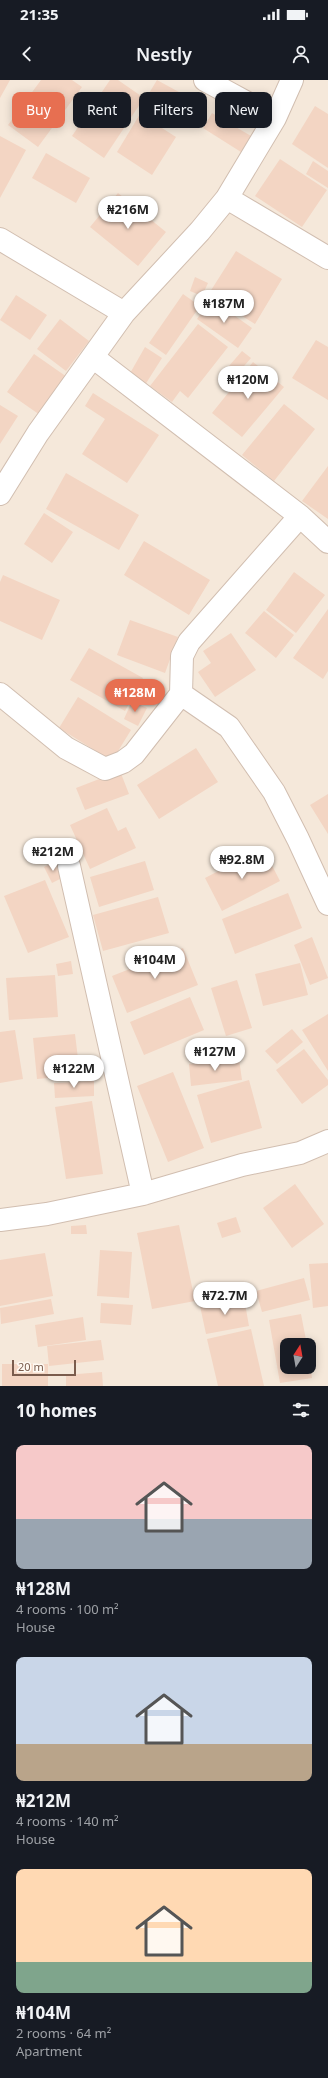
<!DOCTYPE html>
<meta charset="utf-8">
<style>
body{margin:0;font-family:"Noto Sans",sans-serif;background:#242831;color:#f1f3f6;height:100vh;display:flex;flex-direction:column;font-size:15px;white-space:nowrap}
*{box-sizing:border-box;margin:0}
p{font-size:13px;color:#9ea1a6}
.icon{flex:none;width:22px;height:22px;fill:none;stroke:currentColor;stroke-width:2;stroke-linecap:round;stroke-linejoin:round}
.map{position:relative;height:1306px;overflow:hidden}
.details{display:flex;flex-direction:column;background:#171b24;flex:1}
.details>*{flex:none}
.top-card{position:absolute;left:12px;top:12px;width:304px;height:36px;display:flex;gap:8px}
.needle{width:26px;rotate:11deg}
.buttons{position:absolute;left:280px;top:1258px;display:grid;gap:8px}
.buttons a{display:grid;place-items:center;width:36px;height:36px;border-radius:8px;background:#171b24;box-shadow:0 2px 10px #0003;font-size:20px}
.scale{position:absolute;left:12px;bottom:10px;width:64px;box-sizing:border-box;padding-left:4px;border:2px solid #7a5c4d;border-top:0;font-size:11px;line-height:14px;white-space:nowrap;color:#7a5c4d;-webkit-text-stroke:3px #fffaf3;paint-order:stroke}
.price{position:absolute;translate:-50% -34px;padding:0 9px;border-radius:14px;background:#fff;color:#222;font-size:13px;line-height:26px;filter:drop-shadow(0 1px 2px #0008)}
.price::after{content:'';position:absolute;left:50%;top:24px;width:12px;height:9px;margin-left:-6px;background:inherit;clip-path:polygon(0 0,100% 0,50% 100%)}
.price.on{background:#e76f51;color:#fff}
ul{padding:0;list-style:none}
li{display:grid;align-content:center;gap:8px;height:212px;padding:0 16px}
li span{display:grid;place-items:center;height:124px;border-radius:8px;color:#555}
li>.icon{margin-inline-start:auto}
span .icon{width:72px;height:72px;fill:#fffc;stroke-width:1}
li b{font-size:17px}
h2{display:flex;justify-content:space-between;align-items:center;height:48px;padding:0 16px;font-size:17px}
.tag{padding:0 14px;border-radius:8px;background:#171b24;box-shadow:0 2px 10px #0003;font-size:14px;line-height:36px}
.tag.on{background:#e76f51;color:#fff}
.status{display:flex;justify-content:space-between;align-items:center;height:28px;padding:0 20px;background:#171b24;direction:ltr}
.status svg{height:11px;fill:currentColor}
header{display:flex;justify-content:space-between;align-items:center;height:52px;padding:0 16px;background:#171b24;font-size:18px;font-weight:600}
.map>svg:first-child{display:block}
.residential{fill:#f5e8da;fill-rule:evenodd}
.building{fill:#f3d5c3}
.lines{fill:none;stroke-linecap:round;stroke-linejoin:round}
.street-casing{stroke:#d1beb0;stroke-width:24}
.street{stroke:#fff;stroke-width:22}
</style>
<div class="status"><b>21:35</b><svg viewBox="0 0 49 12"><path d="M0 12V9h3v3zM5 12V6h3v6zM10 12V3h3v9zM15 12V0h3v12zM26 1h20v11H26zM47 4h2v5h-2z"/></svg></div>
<header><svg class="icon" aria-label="back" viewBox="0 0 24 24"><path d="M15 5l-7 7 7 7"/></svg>Nestly<svg class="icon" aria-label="person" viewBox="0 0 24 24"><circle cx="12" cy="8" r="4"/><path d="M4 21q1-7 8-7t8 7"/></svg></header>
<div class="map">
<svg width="328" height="1306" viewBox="0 0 328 1306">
<rect width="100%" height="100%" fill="#fdf6ec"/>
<path class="residential" d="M0,0H328V1306H0ZM287,1265H309V1287H287Z"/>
<path class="building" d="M0,0H10L0,18Z
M41,0H72L82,7L38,67L8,45Z
M110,0H118L144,18L104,78L72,56Z
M157,0L188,17L178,32L148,15Z
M315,26L328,34V88L292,64Z
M212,33L251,56L241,72L203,48Z
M140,34L176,57L152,95L117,72Z
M0,56L26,70L0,118Z
M46,73L90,98L76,123L32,98Z
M280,79L327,110L302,147L255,116Z
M313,81L328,91V108L306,94Z
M118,113L166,152L138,186L90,147Z
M236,171L282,199L255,244L208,215Z
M195,197L208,203L202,216L190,211Z
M183,214L200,226L166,275L149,263Z
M16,215L47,235L30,260L0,240Z
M211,219L252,248L238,268L197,239Z
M60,239L89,261L66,291L37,269Z
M198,244L228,267L188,318L180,311L172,322L150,306Z
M316,260L328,267V320L292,298Z
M145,267L162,278L145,305L129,295Z
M242,271L251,278L238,293L229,286Z
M34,274L67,297L40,335L7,312Z
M253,282L284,307L242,357L212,333Z
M93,313L159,355L127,403L82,374L105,339L85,326Z
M284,324L315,349L274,401L242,375Z
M0,325L18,336L0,364Z
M328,386V439L302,421Z
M66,393L139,435L119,470L46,429Z
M44,433L73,452L52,483L24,464Z
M144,461L210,500L189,535L124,495Z
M294,492L325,515L296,553L266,530Z
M3,495L60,520L42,560L0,541V502Z
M328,529V591L323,599L293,578Z
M264,531L294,555L276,578L245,553Z
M130,540L178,557L165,593L117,575Z
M231,553L256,590L215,617L198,592L211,583L203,571Z
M89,568L143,598L125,631L70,600Z
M78,617L131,650L112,681L59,648Z
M132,621L147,628L138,646L124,639Z
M196,668L218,702L159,739L137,705Z
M120,691L129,714L85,730L76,708Z
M328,714V754L310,725Z
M107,728L118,751L126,747L136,768L90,789L70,745Z
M263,768L280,801L222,831L205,798Z
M145,781L154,810L99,827L90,797Z
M54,782L62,798L52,803L44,787Z
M45,800L69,857L28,873L4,816Z
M288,813L302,848L235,874L222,839Z
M158,817L169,853L103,871L93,835Z
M312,857L328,898L310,905L294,865Z
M183,868L198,905L127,933L112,896Z
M71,881L73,894L58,896L56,884Z
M300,883L308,915L263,926L255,894Z
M55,895L58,937L9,940L6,898Z
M237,900L252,948L226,956L211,908Z
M190,917L204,950L144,975L130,942Z
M328,934V991L302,950Z
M292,949L303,962L277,984L265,971Z
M15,950L23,999L0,1003V952Z
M75,954L80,995L37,999L33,958Z
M304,969L328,1000V1005L302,1024L276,990Z
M239,979L242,1000L191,1006L189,984Z
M173,992L204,1068L168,1082L137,1006Z
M249,1000L262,1048L211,1063L197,1015Z
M94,1001V1016L55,1018L54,1003Z
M92,1021L103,1094L66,1099L55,1027Z
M295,1104L324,1144L292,1168L263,1128Z
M236,1137L241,1152L222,1158L217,1143Z
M86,1145L87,1154H71V1146Z
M179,1145L195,1221L152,1229L137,1153Z
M100,1170L132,1172L129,1218L97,1216Z
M45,1173L53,1216L0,1226V1180Z
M328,1183V1226L313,1228L309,1184Z
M304,1198L310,1220L262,1232L256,1211Z
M244,1218L249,1246L206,1254L200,1226Z
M51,1219L54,1234L1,1244L0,1228Z
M101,1223L133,1225L131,1245L100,1243Z
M301,1234L307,1265H287V1287H309L310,1283L312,1298L280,1303L269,1240Z
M83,1237L86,1260L38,1267L35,1245Z
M251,1249L264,1306H218L207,1259Z
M101,1260L104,1280L49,1286L47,1266Z
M2,1284H48V1306H2Z
M102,1292L103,1306H66V1295Z"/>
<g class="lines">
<g class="street-casing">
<path id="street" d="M205,0L275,38
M227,118L328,178
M0,159L124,233
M94,278L300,436L328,462
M0,414L38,353L124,233L200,151L227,118L275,38L292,0
M0,614L66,668L105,689L123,682L134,674L181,614L182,576L189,562L300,436
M181,614L229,647L274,712L298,759L328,824
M69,786L143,1114
M0,1140L47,1134L143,1114L242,1085L300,1073L328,1061"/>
</g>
<use href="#street" class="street"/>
</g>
</svg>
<div class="buttons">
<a><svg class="needle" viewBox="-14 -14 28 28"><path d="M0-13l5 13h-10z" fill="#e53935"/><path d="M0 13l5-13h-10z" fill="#9ea1a6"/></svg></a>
</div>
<div class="scale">20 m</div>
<b class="price" style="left:128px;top:150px">₦216M</b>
<b class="price" style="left:224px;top:244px">₦187M</b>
<b class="price" style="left:248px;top:320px">₦120M</b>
<b class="price on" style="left:135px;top:633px">₦128M</b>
<b class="price" style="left:53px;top:792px">₦212M</b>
<b class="price" style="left:242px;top:800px">₦92.8M</b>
<b class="price" style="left:155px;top:900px">₦104M</b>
<b class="price" style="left:215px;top:992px">₦127M</b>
<b class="price" style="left:74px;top:1009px">₦122M</b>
<b class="price" style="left:225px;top:1236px">₦72.7M</b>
<div class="top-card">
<a class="tag on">Buy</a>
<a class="tag">Rent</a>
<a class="tag">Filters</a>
<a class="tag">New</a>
</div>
</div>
<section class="details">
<h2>10 homes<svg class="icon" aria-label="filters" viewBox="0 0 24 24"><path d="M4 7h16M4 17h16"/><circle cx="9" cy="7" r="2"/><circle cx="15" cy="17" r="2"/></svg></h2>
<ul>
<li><span style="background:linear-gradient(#f6c9c9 60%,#9aa5b1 0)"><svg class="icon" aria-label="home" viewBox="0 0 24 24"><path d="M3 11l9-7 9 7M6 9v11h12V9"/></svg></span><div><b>₦128M</b><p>4 rooms · 100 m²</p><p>House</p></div></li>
<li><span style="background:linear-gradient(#c9d6e8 70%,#b9a48a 0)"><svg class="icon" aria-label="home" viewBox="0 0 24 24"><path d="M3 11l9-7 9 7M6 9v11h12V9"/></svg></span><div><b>₦212M</b><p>4 rooms · 140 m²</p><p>House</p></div></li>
<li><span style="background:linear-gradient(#ffd9b3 75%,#7fa58c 0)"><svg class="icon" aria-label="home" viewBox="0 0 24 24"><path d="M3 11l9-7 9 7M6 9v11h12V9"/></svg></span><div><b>₦104M</b><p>2 rooms · 64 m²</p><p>Apartment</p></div></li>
</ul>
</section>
